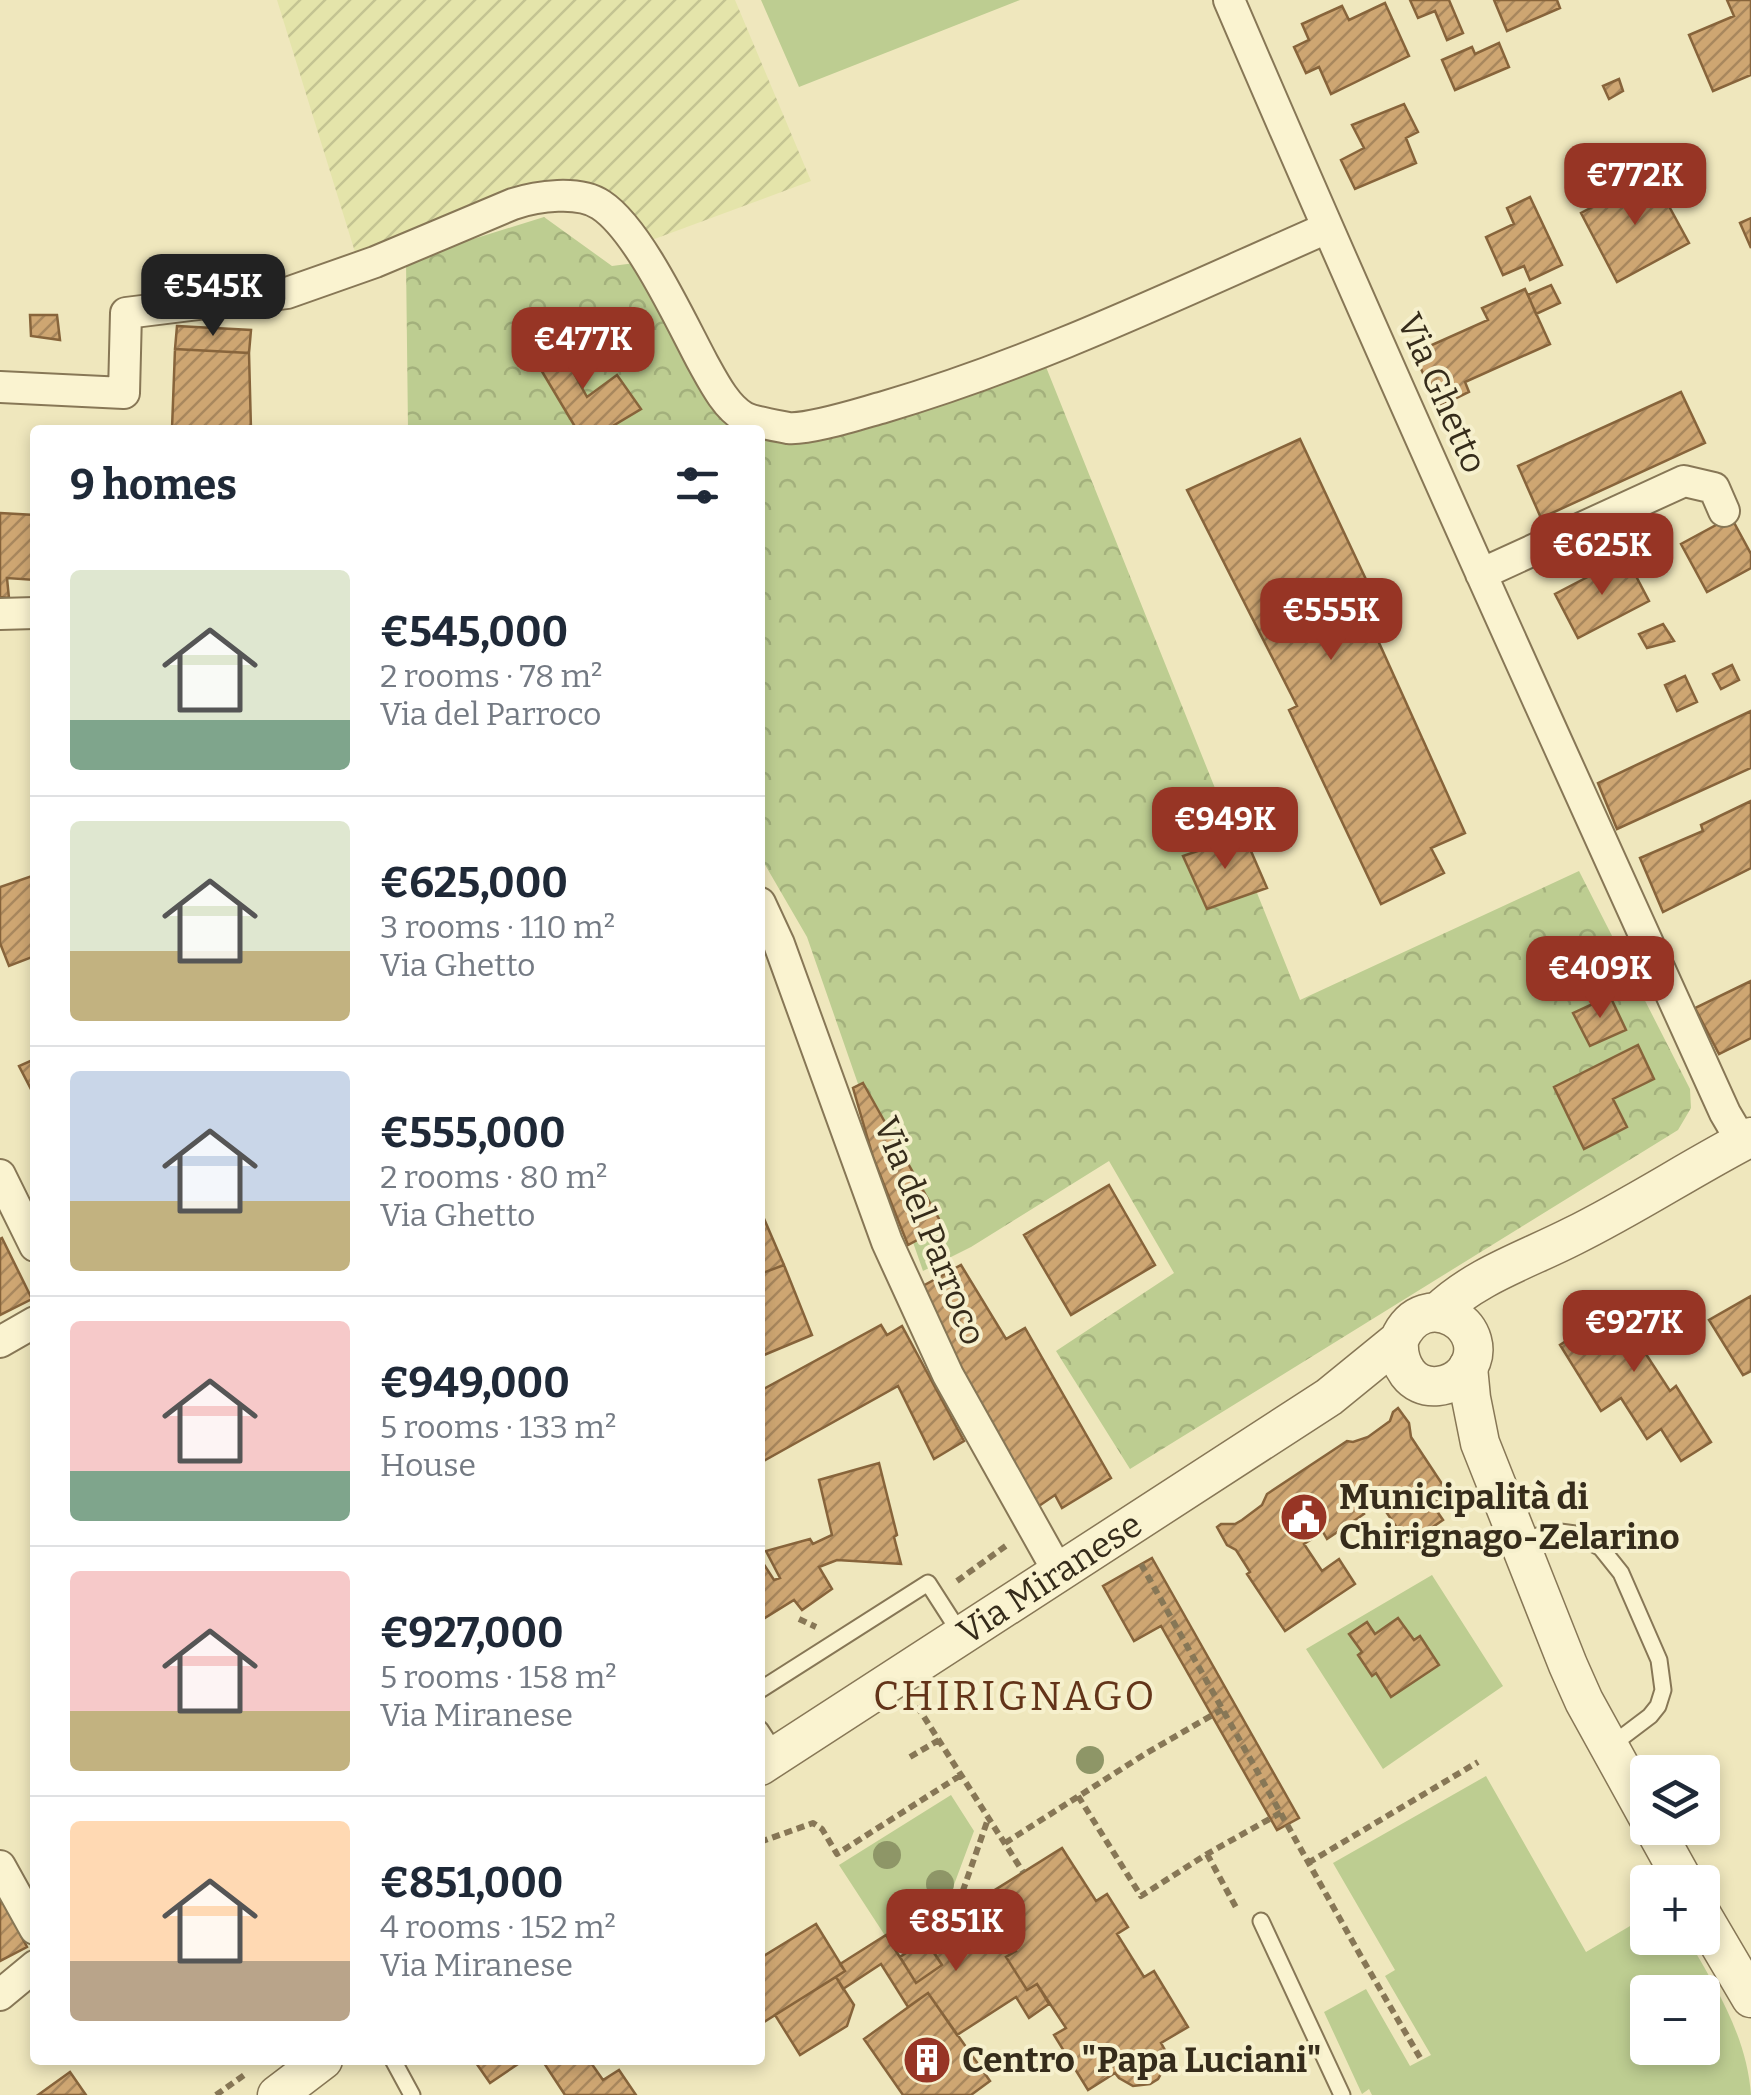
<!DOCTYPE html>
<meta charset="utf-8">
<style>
body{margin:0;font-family:Bitter,serif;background:#f6f6f7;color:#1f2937;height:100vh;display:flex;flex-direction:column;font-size:38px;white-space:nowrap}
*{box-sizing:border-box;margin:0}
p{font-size:32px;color:#747a83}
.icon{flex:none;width:55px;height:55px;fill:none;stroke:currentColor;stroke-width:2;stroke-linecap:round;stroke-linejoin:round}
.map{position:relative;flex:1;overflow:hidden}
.panel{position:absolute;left:30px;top:425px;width:735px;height:1640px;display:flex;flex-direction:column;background:#fff;border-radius:10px;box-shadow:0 5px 15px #0003}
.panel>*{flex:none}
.controls{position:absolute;left:1630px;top:1755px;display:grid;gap:20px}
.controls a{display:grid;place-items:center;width:90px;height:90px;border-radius:10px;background:#fff;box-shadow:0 5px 15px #0003;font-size:50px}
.price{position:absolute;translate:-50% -85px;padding:0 22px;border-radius:20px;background:#973525;color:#fff;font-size:32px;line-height:65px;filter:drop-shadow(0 2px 5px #0008)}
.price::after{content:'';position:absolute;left:50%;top:60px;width:30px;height:22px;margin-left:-15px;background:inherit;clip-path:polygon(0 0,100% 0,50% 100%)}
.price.selected{background:#222;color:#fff}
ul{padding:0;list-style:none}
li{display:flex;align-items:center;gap:30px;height:250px;padding:0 40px}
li+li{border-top:2px solid #e0e1e3}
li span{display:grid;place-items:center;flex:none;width:280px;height:200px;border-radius:10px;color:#555}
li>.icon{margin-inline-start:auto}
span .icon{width:120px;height:120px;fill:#fffc;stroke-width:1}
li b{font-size:42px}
h2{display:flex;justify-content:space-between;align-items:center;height:120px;padding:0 40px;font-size:42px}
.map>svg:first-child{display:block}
.farmland{fill:url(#farmland-furrows)}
.grass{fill:#bdcd91;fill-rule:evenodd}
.park{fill:url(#park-crowns)}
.building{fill:url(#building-hatch);stroke:#87643b;stroke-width:2.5}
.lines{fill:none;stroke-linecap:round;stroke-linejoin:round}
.service-casing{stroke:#877756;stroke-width:19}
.minor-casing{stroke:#877756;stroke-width:34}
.tertiary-casing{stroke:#877756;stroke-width:41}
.path{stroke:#877756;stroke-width:6;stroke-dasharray:8 5;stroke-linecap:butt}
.service{stroke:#faf3d0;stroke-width:15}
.minor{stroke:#faf3d0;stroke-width:30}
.tertiary{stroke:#faf3d0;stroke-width:38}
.tree{fill:#8e9667}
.labels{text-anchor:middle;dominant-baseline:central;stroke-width:8;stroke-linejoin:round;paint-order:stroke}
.street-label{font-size:35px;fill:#362c1b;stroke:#f6f0cd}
.poi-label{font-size:35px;font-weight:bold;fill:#362c1b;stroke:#f6f0cd;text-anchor:start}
.quarter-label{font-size:40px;letter-spacing:2.5px;fill:#633419;stroke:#f6f0cd}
</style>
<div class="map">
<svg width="1751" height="2095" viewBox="0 0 1751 2095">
<defs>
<pattern id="farmland-furrows" width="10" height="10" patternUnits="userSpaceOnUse" patternTransform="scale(2.5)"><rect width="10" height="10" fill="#e4e4aa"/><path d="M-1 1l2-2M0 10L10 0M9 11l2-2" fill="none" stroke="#c4c492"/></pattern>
<pattern id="park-crowns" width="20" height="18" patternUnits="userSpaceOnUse" patternTransform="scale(2.5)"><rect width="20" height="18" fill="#bdcd91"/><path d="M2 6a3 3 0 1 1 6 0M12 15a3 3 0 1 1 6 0" fill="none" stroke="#a3b07c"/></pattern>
<pattern id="building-hatch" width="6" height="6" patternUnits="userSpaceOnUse" patternTransform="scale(2.5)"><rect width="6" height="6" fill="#cea672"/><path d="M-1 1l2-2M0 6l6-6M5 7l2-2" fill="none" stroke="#a8875d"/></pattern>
</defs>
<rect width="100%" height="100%" fill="#efe7bd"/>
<path class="farmland" d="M277,0H735L811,181L649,241L617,196L543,188L359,265Z"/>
<path class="grass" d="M761,0H1020L799,87Z
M1432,1575L1503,1686L1383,1769L1306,1649Z
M1486,1776L1586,1952L1647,1916L1648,1938H1687C1716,1987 1747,2037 1751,2095H1372L1369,2089L1362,2094L1324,2012L1366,1989L1410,2066L1431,2055L1385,1976L1395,1970L1333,1863ZM1648,1992H1702V2048H1648Z
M951,1795L974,1831L939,1925L897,1954L839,1865Z"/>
<path class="park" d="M544,217L612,266L635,263L753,430H408L406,260Z
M1038,347L1300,1000L1579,871L1690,1089L1691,1108L1678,1130L1130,1469L1056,1351L1174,1273L1109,1161L971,1247L923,1271L807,937L760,856V431Z"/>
<path class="building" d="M1410,0H1449L1463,33L1447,40L1435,11L1418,18Z
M1494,0H1557L1560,8L1507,31Z
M1727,0H1751V75L1713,91L1689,35L1734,16Z
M1385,3L1409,56L1331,94L1319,67L1306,73L1294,47L1309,40L1302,24L1342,6L1349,20Z
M1499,43L1509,67L1455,90L1442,60L1472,47L1475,54Z
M1619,79L1623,91L1609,99L1603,86Z
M1404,104L1418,132L1406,138L1416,163L1355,189L1341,160L1364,148L1352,125Z
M1652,175L1689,243L1617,282L1581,213Z
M1530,197L1562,265L1530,280L1524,266L1503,275L1486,237L1514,224L1507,208Z
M1751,218V248L1740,223Z
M1551,285L1560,303L1536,314L1528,295Z
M1525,289L1550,344L1465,382L1469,392L1438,407L1414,353L1488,320L1482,308Z
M30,315H57L60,340L31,336Z
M177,326L251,330L249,353L175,349Z
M554,337L587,397L617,375L641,409L606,430H577L528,348Z
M175,349L249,353L251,430L172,429Z
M1681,392L1705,443L1541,518L1518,466Z
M1300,439L1370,588L1357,594L1465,833L1431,848L1444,873L1381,904L1289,710L1297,706L1187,490Z
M0,513L35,515V580L7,578L9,598L0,597Z
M1731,517L1751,554V568L1707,592L1681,544Z
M1626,557L1649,601L1578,638L1555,594Z
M1663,624L1674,641L1647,648L1639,634Z
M1732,665L1739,680L1721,689L1713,674Z
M1685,676L1697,702L1677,711L1665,685Z
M1751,711V768L1617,829L1598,783Z
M1751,801V868L1663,912L1640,858L1703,831L1701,825Z
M1244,835L1267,888L1207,909L1183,856Z
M35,875V956L9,966L0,943V887Z
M1751,981V1038L1719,1054L1695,1008Z
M1610,996L1626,1030L1590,1046L1573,1013Z
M1638,1045L1654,1079L1613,1099L1627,1127L1584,1149L1554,1087Z
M35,1059V1097L19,1066Z
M863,1083L943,1226L908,1245L873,1157L853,1088Z
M1109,1185L1155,1265L1071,1315L1024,1235Z
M762,1214L784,1265L760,1274V1215Z
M2,1238L32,1299L0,1315V1239Z
M784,1265L812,1335L764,1355L760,1345V1274Z
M961,1265L1006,1339L1025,1328L1111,1478L1062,1508L1055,1495L1033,1510L974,1406L921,1287Z
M1642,1292L1665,1329L1640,1345L1670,1391L1676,1386L1711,1442L1681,1461L1661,1429L1647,1439L1621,1398L1601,1411L1560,1345Z
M1751,1296V1371L1743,1375L1709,1320Z
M881,1325L887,1335L902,1326L964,1441L934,1459L898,1386L760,1463V1391Z
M1398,1408L1409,1423L1411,1437L1448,1493L1432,1504L1443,1520L1408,1544L1376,1497L1360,1508L1364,1514L1327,1539L1323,1532L1304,1544L1322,1571L1339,1559L1355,1584L1285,1631L1247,1574L1250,1572L1236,1550L1227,1545L1217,1527L1221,1524H1235L1242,1520L1262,1505L1267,1494L1347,1441L1353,1442L1368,1437L1390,1421L1393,1412Z
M879,1463L897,1535L894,1537L901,1564L837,1560L819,1567L832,1589L802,1610L794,1600L760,1621V1565L763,1563L774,1580L780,1578L766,1551L810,1539L813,1544L832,1535L819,1480Z
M1152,1558L1299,1818L1277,1830L1161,1626L1134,1641L1103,1586Z
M1398,1618L1414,1640L1420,1636L1439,1665L1391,1697L1376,1673L1372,1676L1358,1655L1362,1652L1349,1634L1367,1622L1375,1634Z
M1062,1848L1096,1901L1107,1894L1128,1927L1117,1934L1144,1977L1154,1971L1188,2027L1161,2043L1165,2050L1166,2065L1158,2079L1150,2084L1133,2086L1119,2078L1115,2073L1088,2090L1054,2035L1066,2028L1037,1984L1027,1990L1006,1957L1016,1951L982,1898Z
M0,1895L27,1947L0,1961Z
M990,1909L1016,1951L1006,1957L1027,1990L1037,1984L1049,2004L1029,2018L1016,1997L957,2035L928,1993L908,2007L881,1964L843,1989L836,1977L845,1971L840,1964L886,1935L916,1983L942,1965L930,1947Z
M816,1924L845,1971L764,2022L760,2015V1954L762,1957Z
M926,1940L942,1965L916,1983L900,1957Z
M836,1977L854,2005L847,2026L800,2055L775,2015Z
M928,1993L990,2081L971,2095H903L864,2039Z
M474,2060H524L490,2083Z
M542,2060H589L603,2080L619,2070L636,2095H565Z
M70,2072L86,2095H38Z"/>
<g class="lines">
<g class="service-casing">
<path id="service" d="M1519,1542L1553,1531L1575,1534L1601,1548L1621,1573L1659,1660L1663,1690L1658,1706L1650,1716L1609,1747
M760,1690L928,1583L962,1636
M760,1729L777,1755
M1261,1921L1342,2095
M393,2060L412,2095"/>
</g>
<g class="minor-casing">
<path id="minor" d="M1229,0C1389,373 1557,743 1725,1113L1742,1142
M0,387L124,393L126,313L287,293L375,262L513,204C537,196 579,190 601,205C639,230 681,322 703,363C713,381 726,407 744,417C753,422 778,426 788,428C810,430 862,413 884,407C1037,362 1181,292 1327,228
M1481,574L1684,481L1714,488L1724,511
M0,614L35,613
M760,903L779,944L887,1242L948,1375L1059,1573
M0,1175L35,1246
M0,1342L35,1322
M0,1866L35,1929
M0,1995L35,1966"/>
</g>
<g class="tertiary-casing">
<g id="tertiary">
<path d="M1438,1312C1477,1275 1526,1260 1573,1236C1634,1206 1691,1168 1751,1137"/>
<path d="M1468,1367L1471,1398L1480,1443L1568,1665L1584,1701L1648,1817"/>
<path id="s1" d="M760,1766L1329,1397L1399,1340C1424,1281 1498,1329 1465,1372C1458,1380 1449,1385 1438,1386C1411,1389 1397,1364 1399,1340"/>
<path d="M1654,1828L1684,1882"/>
<path d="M1702,1915L1751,1998"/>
<path d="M277,2095L323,2060"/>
</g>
</g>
<path class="path" d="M1141,1564L1363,1960L1422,2061
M957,1581L1007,1545
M799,1619L816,1627
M917,1706L1023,1872
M910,1757L939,1740
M1078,1796L1141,1896L1207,1854L1282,1812
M760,1842L813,1823L822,1829L837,1854L961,1775
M1005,1843L1145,1754L1223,1709
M1207,1854L1238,1911
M1308,1863L1478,1762
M954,1916L988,1819
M216,2095L247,2073"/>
<use href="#service" class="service"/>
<use href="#minor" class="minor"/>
<use href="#tertiary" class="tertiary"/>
</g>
<g class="tree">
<circle cx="1090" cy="1760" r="14"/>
<circle cx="887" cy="1855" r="14"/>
<circle cx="940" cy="1884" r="14"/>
</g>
<defs>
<g id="civic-disc" transform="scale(2.5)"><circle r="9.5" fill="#973525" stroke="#f6f0cd"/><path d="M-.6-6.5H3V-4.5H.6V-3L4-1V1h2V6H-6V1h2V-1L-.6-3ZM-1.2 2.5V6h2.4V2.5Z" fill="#fff"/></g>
<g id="building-disc" transform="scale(2.5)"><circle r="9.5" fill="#973525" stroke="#f6f0cd"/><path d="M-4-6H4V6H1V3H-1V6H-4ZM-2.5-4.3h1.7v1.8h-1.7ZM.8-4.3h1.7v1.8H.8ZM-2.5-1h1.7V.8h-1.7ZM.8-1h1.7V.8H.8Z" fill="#fff"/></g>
</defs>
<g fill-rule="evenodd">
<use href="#civic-disc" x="1304" y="1517"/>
<use href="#building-disc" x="927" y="2060"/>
</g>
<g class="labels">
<g class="street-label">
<text transform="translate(1442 393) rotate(66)">Via Ghetto</text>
<text transform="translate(930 1231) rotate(68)">Via del Parroco</text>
<text stroke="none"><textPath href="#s1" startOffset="345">Via Miranese</textPath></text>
</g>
<g class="poi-label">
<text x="1339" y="1497">Municipalità di<tspan x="1339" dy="40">Chirignago-Zelarino</tspan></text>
<text x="962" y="2060">Centro "Papa Luciani"</text>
</g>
<g class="quarter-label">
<text x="1015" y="1697">CHIRIGNAGO</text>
</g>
</g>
</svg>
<div class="controls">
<a><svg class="icon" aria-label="layers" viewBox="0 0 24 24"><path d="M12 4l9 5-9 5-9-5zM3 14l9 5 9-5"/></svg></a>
<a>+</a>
<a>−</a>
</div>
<b class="price" style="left:1635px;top:228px">€772K</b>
<b class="price selected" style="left:213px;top:339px">€545K</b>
<b class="price" style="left:583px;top:392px">€477K</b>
<b class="price" style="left:1602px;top:598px">€625K</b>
<b class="price" style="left:1331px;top:663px">€555K</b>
<b class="price" style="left:1225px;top:872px">€949K</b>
<b class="price" style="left:1600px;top:1021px">€409K</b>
<b class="price" style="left:1634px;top:1375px">€927K</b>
<b class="price" style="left:956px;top:1974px">€851K</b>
<section class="panel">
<h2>9 homes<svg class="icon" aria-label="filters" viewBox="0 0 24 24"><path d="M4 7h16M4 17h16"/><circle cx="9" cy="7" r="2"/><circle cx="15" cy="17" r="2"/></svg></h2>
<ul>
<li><span style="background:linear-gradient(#dfe7d0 75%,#7fa58c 0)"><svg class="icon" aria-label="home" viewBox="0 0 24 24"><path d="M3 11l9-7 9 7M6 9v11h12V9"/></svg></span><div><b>€545,000</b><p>2 rooms · 78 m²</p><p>Via del Parroco</p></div></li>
<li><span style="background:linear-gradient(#dfe7d0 65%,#c2b280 0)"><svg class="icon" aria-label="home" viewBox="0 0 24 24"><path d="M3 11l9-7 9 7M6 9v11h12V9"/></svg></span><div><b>€625,000</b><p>3 rooms · 110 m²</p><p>Via Ghetto</p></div></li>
<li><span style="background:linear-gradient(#c9d6e8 65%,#c2b280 0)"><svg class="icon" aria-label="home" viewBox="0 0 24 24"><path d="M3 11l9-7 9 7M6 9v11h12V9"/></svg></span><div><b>€555,000</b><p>2 rooms · 80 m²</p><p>Via Ghetto</p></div></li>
<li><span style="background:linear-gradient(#f6c9c9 75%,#7fa58c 0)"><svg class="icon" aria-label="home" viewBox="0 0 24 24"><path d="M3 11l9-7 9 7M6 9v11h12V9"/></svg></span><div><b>€949,000</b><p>5 rooms · 133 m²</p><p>House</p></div></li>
<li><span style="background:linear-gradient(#f6c9c9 70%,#c2b280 0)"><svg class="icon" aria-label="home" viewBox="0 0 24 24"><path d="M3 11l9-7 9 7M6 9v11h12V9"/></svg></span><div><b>€927,000</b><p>5 rooms · 158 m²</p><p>Via Miranese</p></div></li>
<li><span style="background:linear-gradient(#ffd9b3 70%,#b9a48a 0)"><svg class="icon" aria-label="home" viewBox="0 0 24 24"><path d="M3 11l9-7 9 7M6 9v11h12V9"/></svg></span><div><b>€851,000</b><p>4 rooms · 152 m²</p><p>Via Miranese</p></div></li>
</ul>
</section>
</div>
